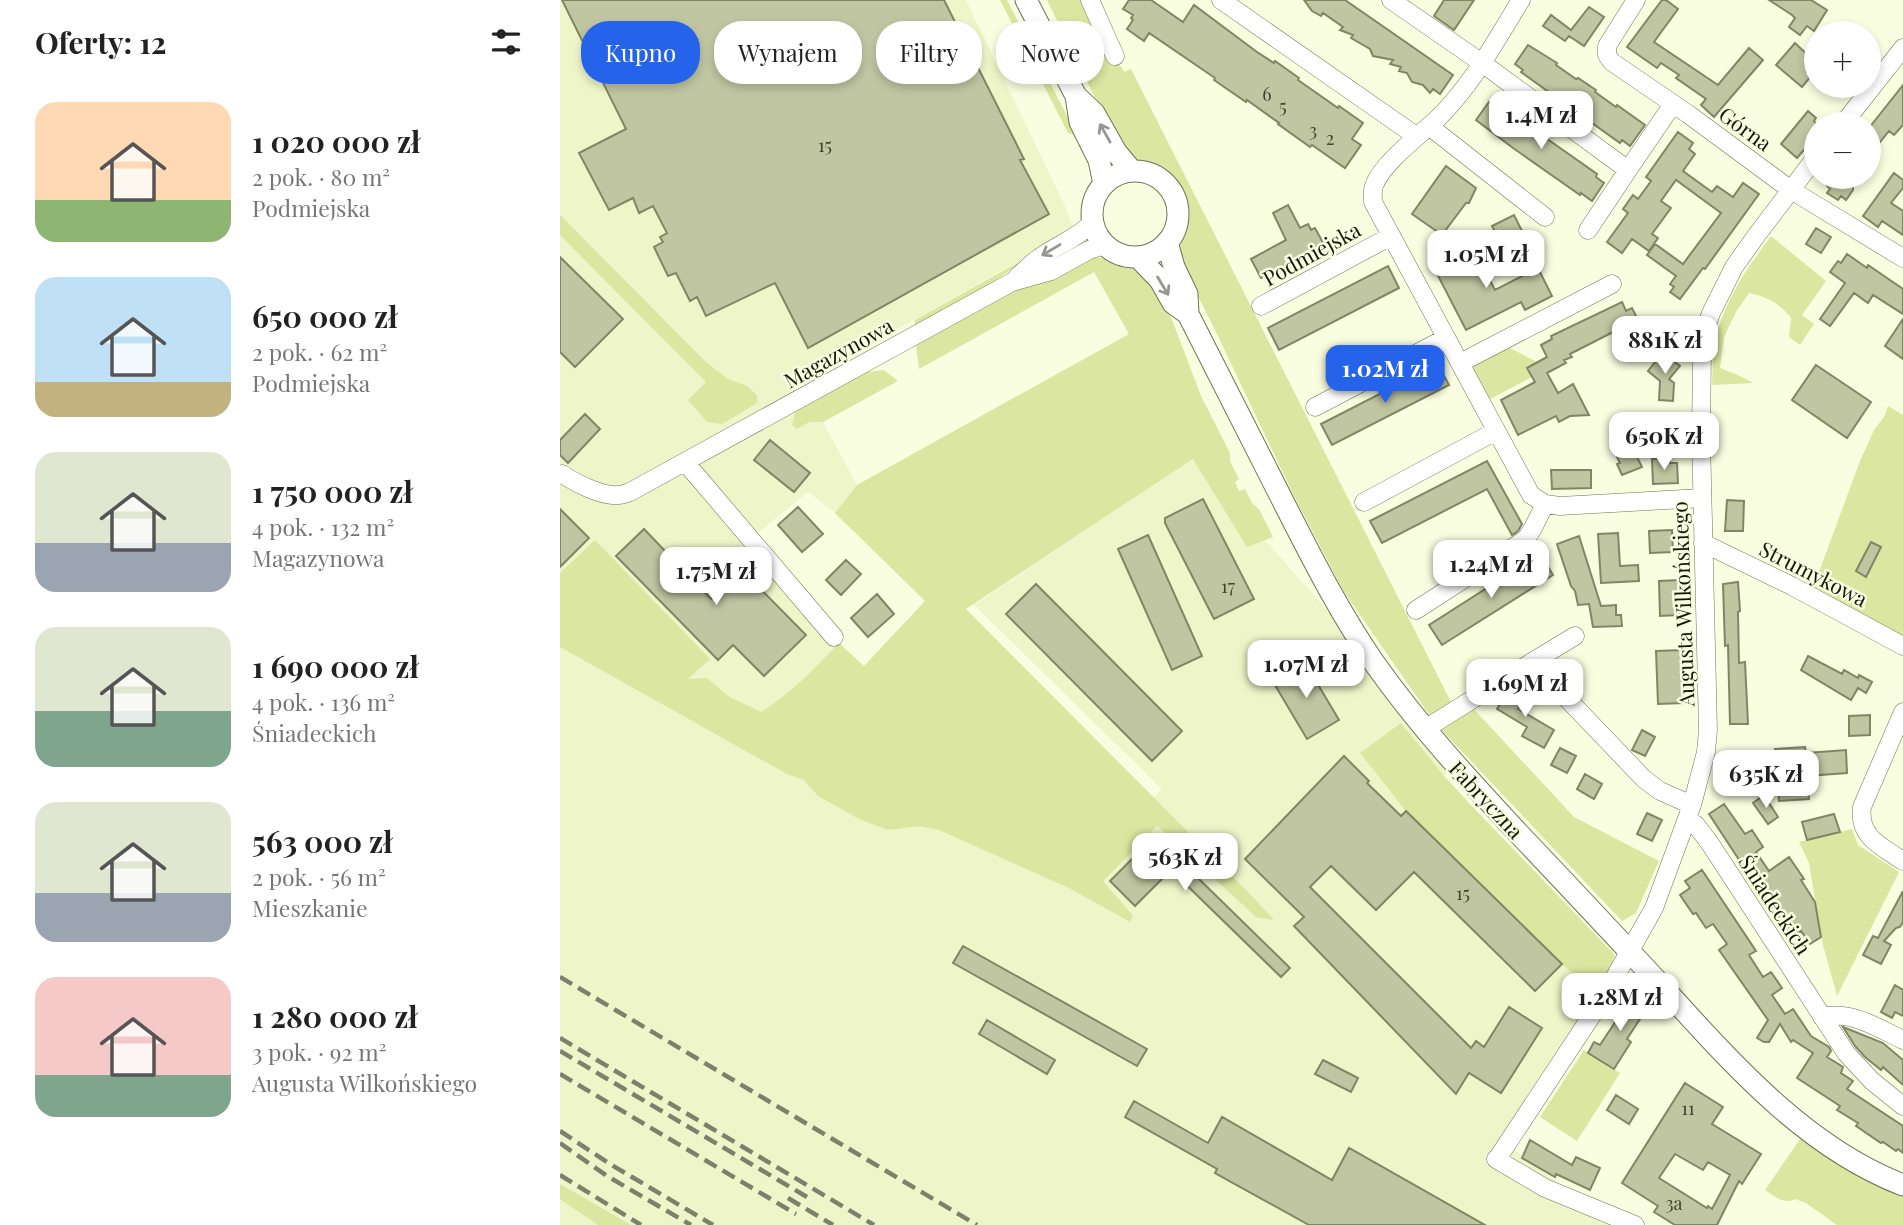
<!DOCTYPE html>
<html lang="pl">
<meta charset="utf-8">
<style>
body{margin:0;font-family:"Playfair Display",serif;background:#f2f2f2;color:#222;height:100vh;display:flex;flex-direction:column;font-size:26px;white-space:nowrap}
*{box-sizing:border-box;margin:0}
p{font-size:23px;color:#767676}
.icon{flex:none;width:38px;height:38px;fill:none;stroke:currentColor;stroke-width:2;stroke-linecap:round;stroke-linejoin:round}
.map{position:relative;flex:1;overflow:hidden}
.side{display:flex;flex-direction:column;background:#fff;width:560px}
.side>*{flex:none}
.banner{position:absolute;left:21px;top:21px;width:665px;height:63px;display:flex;gap:14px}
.buttons{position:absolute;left:1244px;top:21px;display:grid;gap:14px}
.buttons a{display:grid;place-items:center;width:77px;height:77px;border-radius:50%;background:#fff;box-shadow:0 4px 10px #0003;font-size:35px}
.price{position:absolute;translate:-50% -60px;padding:0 16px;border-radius:14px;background:#fff;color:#222;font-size:23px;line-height:46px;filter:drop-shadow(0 2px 4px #0008)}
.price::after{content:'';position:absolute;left:50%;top:42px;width:21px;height:16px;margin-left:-10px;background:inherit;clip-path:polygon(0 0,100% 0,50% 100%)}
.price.on{background:#2563eb;color:#fff}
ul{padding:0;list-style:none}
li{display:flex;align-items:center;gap:21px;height:175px;padding:0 35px}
li span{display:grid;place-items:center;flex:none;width:196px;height:140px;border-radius:21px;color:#555}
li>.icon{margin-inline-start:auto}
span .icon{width:84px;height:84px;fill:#fffc;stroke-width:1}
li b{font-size:30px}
h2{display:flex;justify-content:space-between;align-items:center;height:84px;padding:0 35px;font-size:30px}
.pill{padding:0 24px;border-radius:28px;background:#fff;box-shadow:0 4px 10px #0003;font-size:24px;line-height:63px}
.pill.on{background:#2563eb;color:#fff}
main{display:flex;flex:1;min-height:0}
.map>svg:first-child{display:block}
.built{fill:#eef6c9}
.green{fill:#dbe6a0}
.building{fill:#c0c6a2;stroke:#808664;stroke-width:2;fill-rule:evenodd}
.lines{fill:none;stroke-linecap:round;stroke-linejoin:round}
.minor-casing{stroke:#6d7352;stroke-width:19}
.tertiary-casing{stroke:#6d7352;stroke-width:23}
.minor{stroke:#fff;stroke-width:18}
.tertiary{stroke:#fff;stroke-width:21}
.rail{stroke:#7d806b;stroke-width:4.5;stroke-dasharray:14 7;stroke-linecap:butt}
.oneway{stroke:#969791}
.labels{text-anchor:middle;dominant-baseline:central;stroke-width:5;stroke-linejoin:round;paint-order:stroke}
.number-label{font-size:18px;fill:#404330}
.street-label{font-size:21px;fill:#15170a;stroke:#f9fee0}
</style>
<main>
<section class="side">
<h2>Oferty: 12<svg class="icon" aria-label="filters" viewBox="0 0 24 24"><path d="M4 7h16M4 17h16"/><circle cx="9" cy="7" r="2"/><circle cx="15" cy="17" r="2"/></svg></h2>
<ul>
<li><span style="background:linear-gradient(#ffd9b3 70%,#8fb573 0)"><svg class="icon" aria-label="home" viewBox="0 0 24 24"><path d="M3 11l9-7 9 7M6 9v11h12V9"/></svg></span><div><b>1 020 000 zł</b><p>2 pok. · 80 m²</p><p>Podmiejska</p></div></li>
<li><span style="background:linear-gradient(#bfe0f5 75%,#c2b280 0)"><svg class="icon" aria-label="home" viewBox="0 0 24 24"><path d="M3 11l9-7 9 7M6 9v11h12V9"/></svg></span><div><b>650 000 zł</b><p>2 pok. · 62 m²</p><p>Podmiejska</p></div></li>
<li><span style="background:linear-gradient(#dfe7d0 65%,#9aa5b1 0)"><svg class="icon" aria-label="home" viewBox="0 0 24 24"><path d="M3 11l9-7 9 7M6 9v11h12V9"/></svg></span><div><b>1 750 000 zł</b><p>4 pok. · 132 m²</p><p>Magazynowa</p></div></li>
<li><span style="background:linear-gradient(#dfe7d0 60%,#7fa58c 0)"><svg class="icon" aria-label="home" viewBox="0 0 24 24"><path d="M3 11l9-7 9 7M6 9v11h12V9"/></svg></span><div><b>1 690 000 zł</b><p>4 pok. · 136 m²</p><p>Śniadeckich</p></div></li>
<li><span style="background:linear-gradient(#dfe7d0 65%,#9aa5b1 0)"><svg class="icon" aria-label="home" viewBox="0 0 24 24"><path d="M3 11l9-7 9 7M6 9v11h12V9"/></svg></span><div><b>563 000 zł</b><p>2 pok. · 56 m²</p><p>Mieszkanie</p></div></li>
<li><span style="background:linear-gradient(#f6c9c9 70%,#7fa58c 0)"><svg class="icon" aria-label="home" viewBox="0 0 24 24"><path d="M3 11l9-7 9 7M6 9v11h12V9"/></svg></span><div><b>1 280 000 zł</b><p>3 pok. · 92 m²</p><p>Augusta Wilkońskiego</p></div></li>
</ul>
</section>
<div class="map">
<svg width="1343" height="1225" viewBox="0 0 1343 1225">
<rect width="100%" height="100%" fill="#f9fee0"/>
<path class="built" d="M0,0H406L505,206L514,230L313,343L227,384L249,404L263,422L297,485L275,513L248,492L190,539L283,647L188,739L590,802L602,789L414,605L633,459L816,665L895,765L847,811L1002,964L1034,993L947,1144L1025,1204L1075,1225H0Z"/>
<path class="green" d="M440,0H447L517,135L508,133Z
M487,0H530L555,56L564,72L571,69L895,710V720L905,714L911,706L1014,817L1099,861L1076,913L1062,921L875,723L784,592L734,496L655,330L617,255L619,240L626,223L625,199L600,168L569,157L542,112Z
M0,215L146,362L168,379L187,386L197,395V403L162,424L147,422L128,400L146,382L0,235Z
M1211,236L1266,281L1242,315L1254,324L1240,345L1229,337L1231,318C1219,303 1208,297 1189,293L1176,312L1164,337L1160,368L1180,376L1193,383L1152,385C1153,371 1152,356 1155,342C1163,302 1187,268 1211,236Z
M475,253L363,330L529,258H544L564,263L589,275L604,299L641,396L670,453V461L679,479L675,482L679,491L685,489L692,503L699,509L713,537L687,547L633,459L406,609L686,890L714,920L696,917L597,826L543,881L573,916L570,922L511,889L379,830L360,826L328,830L299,819L258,796L244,780L227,774L0,647V573L35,540L150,659L128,679L147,678L168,696L201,712C231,694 255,668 279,643L304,666L365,601L275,513L297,485L569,334L534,272L359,369L356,346L359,333L354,336L355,320Z
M946,346L977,362L967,368L972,377L930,399L911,365Z
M324,370L338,381L263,422H249L237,429L232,425L235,413L249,404L306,372Z
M1328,406L1343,415V646L1250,596L1300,461L1314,430L1324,417Z
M841,723L884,776L908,802L1055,955L1050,969L1034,993L1002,964L846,811L800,753Z
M1292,829L1298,845L1339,872L1277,996L1263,945L1249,863L1239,842Z
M1024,1050L1060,1073L1017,1141L980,1117Z
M1247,1129L1343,1185V1225H1277L1246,1203L1235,1199C1223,1205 1216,1197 1205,1190Z
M0,1184L71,1225H38L0,1199Z"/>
<path class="building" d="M2,0H384L464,159L460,160L489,214L248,348L215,283L146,316L137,297L130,301L116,273L108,276L94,247L103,242L100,237L107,233L93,206L79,213L73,198L49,210L19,153L66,129Z
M569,0H591L623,22L634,5L697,52L714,63L715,61L739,78L738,80L778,108L779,106L803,123L792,139L801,145L785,168L752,145L750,147L718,124L719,123L687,100L686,102L654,80L655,78L589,33L584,41L567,29L573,20L571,18L573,15L563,9Z
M744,0H785L893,75L880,94L873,89L870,93L863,85L852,82L847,73L839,71L841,67L830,64L833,60L813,56L810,49L791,38L793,35L780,30L783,27L763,13L761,16L752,11Z
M884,0H914L894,30L874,16Z
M1102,0H1106L1118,9L1094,42L1158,85L1189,48L1203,60L1154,117L1141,105L1146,99L1116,78L1119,75L1101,63L1097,68L1067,47Z
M1209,0H1251L1267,10L1254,31L1247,26L1240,35L1229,27L1235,18L1232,15Z
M1029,7L1044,17L1024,46L1009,36L1005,41L983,26L991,15L1011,30Z
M1235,43L1256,63V70L1242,87L1216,65Z
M968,45L997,63L996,65L1016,79L1018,78L1036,90L1035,92L1056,107L1057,105L1085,125L1070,146L1062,140L1060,143L961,72L963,70L955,64Z
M1343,85V125L1334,135L1329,131L1309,156V128Z
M929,102L937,108L939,105L1037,174L1036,177L1044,183L1032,201L1021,193L1020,195L953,148L916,120Z
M1248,111L1256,118L1254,121L1256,124V136L1237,158L1221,144Z
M1118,132L1133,143L1129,149L1135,154L1123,171L1152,192L1157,186L1173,197L1183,183L1199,194L1145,269L1143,268L1120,299L1110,292L1114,287L1110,284L1116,276L1087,255L1095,244L1123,264L1161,213L1116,180L1101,201L1111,208L1092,234L1098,238L1089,251L1072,239L1062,253L1047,242L1068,213L1063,209L1073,195L1078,199L1091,181L1086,177Z
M886,166L916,188L909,203H906L882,235L852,214Z
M1334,173L1343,180V188L1331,203L1343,211V235L1322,221L1318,227L1303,216Z
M1274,177H1280L1293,186V190L1286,200L1281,196L1278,200L1267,193L1270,189L1267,186Z
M728,205L740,228L748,224L751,230L755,228L766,248L724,270L712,276L711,273L701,278L691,259L726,240L713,213Z
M954,215L964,235L942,245L932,226Z
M1256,228L1271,237L1261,253L1246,244Z
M913,248L935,290L978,268L992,296L965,310L961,302L906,330L874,268Z
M1287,254L1307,268L1308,265L1343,289V314L1313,295L1308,303L1294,293L1270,326L1260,319L1285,283L1270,272L1278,261L1281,263Z
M0,257L63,319L15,367L0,352Z
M828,266L839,288L719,350L708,328Z
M1062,302L1066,311L1072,308L1082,328L1087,319L1099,329L1092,339L1089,337L1070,346L1064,335L1062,336L1059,329L1010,354L1012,357L1004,360L1006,363L987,373L998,393L1013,384L1029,415L1010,416L999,422L996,416L958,435L941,400L975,382L967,368L987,357L981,345L992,339L991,336Z
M1343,319V359L1325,346Z
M1103,352L1108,357H1116L1115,362L1120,366L1109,379L1114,383L1113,401L1099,400L1100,381L1088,371Z
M878,364L889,385L772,445L761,424Z
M1256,365L1311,402L1287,438L1232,400Z
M25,414L40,429L8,463L0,455V440Z
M210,440L250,473L234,492L194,460Z
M1069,451L1070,453L1074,451L1082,467L1062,475L1057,464L1060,463L1057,457Z
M1092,459H1110V463H1117L1118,483L1093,484Z
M927,461L962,524L958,531L952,535L927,489L822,543L810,521Z
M991,470H1031V488L992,489Z
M643,499L694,599L654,619L605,523V518Z
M1167,500L1184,501L1183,531H1165Z
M238,507L263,534L242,552L218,525Z
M0,509L29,538L0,567Z
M84,529L151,599L181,569L246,635L204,676L173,645L158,660L56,556Z
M1112,530L1113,552L1090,553L1089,531Z
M1058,533L1060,566L1078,565L1079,581L1041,583L1038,534Z
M588,535L642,656L612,670L558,549Z
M1019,536L1041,606L1056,605V615H1061L1062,626L1033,627L1029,604L1018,605L1015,591L1011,586L997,544Z
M1311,542L1321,547L1306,577L1296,571Z
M980,554L993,575L882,645L869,625Z
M286,560L301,574L281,595L266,580Z
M1119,580V615L1100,616L1099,581Z
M1178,582L1180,611L1178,612L1179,663L1185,662L1188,724H1170L1168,645L1165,646L1163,584Z
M476,584L622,731L592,761L446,614Z
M317,594L334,614L308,637L291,618Z
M1122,650L1124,703L1098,704L1096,651Z
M1248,656L1282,674L1284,670L1298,678L1299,675L1312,682L1306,693L1298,688L1291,700L1241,670Z
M744,661L779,720L747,739L712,680Z
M956,688L967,695L958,709L994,730L984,748L962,736L967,727L937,709L948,691L953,694Z
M1310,715V735L1289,736V716Z
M1082,730L1095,737L1085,756L1072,750Z
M1245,747L1246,753L1286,750L1287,773L1247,776L1249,799L1219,801L1215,749Z
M1000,748L1016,756L1007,773L991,765Z
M784,756L809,781L807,783L841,816L846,811L1002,964L975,991L854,872L816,910L771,866L750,887L911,1048L916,1041L924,1047L949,1007L982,1028L941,1093L909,1073L896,1094L734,926L744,917L685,859Z
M1025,774L1042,784L1034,799L1017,789Z
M1204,795L1218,817L1208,824L1193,803Z
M1164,804L1185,834L1192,830L1203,847L1196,852L1209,871L1229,857L1244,879L1241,880L1255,902L1261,937L1250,944L1241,931L1231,939L1149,814Z
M1087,813L1102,820L1092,841L1077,834Z
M1274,814L1280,832L1247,840L1242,822Z
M595,836L730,968L721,977L611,870L575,906L550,881Z
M1142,870L1196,951L1189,955L1203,977L1211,972L1222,988L1212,995L1225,1014L1233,1009L1251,1036L1269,1047L1271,1051L1267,1057L1283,1067L1281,1073L1293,1081L1287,1089L1343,1126V1153L1338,1149L1336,1151L1323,1142L1321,1143L1296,1126L1298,1123L1277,1110L1280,1106L1277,1104L1237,1078L1253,1053L1233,1040L1231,1042L1220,1024L1209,1042H1204L1197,1038L1208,1020L1159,950L1167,944L1153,924L1146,928L1136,913L1133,914L1120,895L1130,888L1125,881Z
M1343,891V922L1340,927L1336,928L1324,941L1331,945L1321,964L1303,955L1313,936L1318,938Z
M403,946L587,1049L577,1066L393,963Z
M1335,985L1343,990V1016L1335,1012L1332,1018L1321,1012Z
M1075,992L1091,1002L1067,1039L1071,1042L1054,1069L1028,1053L1034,1042L1040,1045Z
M427,1020L495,1060L487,1074L419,1034Z
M1283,1027L1323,1043L1343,1060V1085L1323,1067L1321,1070L1305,1057L1295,1046Z
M763,1060L798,1078L791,1092L755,1074Z
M1125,1083L1163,1107L1152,1124L1201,1154L1182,1184L1179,1181L1157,1225H1115L1094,1212L1098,1206L1062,1183ZM1115,1154L1143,1170L1148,1162L1170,1175L1152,1209L1148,1206L1147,1208L1099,1178Z
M1056,1095L1078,1109L1069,1124L1047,1110Z
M574,1101L648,1143L662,1117L772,1180L789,1148L925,1225H749L655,1173L657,1169L565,1117Z
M970,1140L1012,1165L1016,1157L1040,1168L1030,1190L996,1174L995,1177L962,1158Z"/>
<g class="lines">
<g class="minor-casing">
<path id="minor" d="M530,0L555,56
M661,0L856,136
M831,0L922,63L1068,170L1113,104
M961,0C935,42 912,85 877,119C859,136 822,163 814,186C812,191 813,196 813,202L971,495L985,504L1000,506L1142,498
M1076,0L1047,46V55L1052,62L1128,114L1231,190L1343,258
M1283,124L1343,48
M869,126L985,217
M1028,230L1068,170
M457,277C465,271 471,263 479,258C497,245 518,238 533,222
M701,306L831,236
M900,363L1052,284
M755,407L886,338
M125,462L274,637
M2,474C15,483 43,497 59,495C63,495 66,493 70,492L452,282L491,271L529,250L545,245
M804,502L936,431
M1143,543L1232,586L1343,646
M856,610L966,539L973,528L985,504
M972,662L1015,636
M1343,712L1302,807C1298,837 1321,846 1343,861
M865,729L972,662L1084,779L1100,791L1132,805
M1127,819L1136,825L1151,845L1286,1053L1312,1081L1343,1106
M1262,1017C1291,1010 1318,1028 1343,1040
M939,1156L1042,1000L1094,908L1132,805L1146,752L1148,730L1141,439L1142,350L1146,328L1151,313L1174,267L1196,236L1256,157
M936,1159L985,1188L1075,1225"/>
</g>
<g class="tertiary-casing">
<path id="tertiary" d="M466,0L516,96L520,122L539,160L544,184
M516,96L534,113L556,152L572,171
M532 214a43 43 0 1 1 86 0a43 43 0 1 1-86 0Z
M607,242L614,267L627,294L628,314C661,379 694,444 727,509C754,562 781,615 815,664C858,725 909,780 960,835C1002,879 1044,924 1086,969C1161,1050 1237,1144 1343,1185
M578,257L600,280L613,303L628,314"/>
</g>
<use href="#minor" class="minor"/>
<use href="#tertiary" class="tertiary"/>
<path class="rail" d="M0,977L417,1225
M0,1038L314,1225
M0,1051L247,1197
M0,1074L236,1214
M0,1131L50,1164L153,1225
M0,1143L47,1176L131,1225
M0,1175L81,1225
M228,1198L273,1225"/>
</g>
<defs><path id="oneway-shaft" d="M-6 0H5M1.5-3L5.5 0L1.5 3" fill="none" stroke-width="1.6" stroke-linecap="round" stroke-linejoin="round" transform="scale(1.75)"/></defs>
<g class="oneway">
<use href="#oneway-shaft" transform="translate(545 133) rotate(-119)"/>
<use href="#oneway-shaft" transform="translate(491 250) rotate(149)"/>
<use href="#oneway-shaft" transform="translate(603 286) rotate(59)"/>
</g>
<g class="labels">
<g class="number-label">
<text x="707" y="94">6</text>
<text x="723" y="106">5</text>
<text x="753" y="130">3</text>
<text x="770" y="138">2</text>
<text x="265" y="145">15</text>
<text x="668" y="586">17</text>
<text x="903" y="893">15</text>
<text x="1128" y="1108">11</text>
<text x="1114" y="1203">3a</text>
</g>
<g class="street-label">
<text transform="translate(1186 128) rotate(36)">Górna</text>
<text transform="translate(751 253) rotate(-29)">Podmiejska</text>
<text transform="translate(278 352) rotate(-29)">Magazynowa</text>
<text transform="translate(1254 573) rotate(27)">Strumykowa</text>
<text transform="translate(1122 604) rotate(-92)">Augusta Wilkońskiego</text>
<text transform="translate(927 799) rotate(47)">Fabryczna</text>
<text transform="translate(1216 904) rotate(57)">Śniadeckich</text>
</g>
</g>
</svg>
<div class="buttons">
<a>+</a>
<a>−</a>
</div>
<b class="price" style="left:981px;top:151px">1.4M zł</b>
<b class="price" style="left:926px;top:290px">1.05M zł</b>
<b class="price" style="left:1105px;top:376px">881K zł</b>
<b class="price on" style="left:825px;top:405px">1.02M zł</b>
<b class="price" style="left:1104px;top:472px">650K zł</b>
<b class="price" style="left:931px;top:600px">1.24M zł</b>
<b class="price" style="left:156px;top:607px">1.75M zł</b>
<b class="price" style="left:746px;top:700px">1.07M zł</b>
<b class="price" style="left:965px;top:719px">1.69M zł</b>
<b class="price" style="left:1206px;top:810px">635K zł</b>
<b class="price" style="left:625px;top:893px">563K zł</b>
<b class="price" style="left:1060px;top:1033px">1.28M zł</b>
<div class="banner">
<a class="pill on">Kupno</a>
<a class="pill">Wynajem</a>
<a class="pill">Filtry</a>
<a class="pill">Nowe</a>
</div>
</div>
</main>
